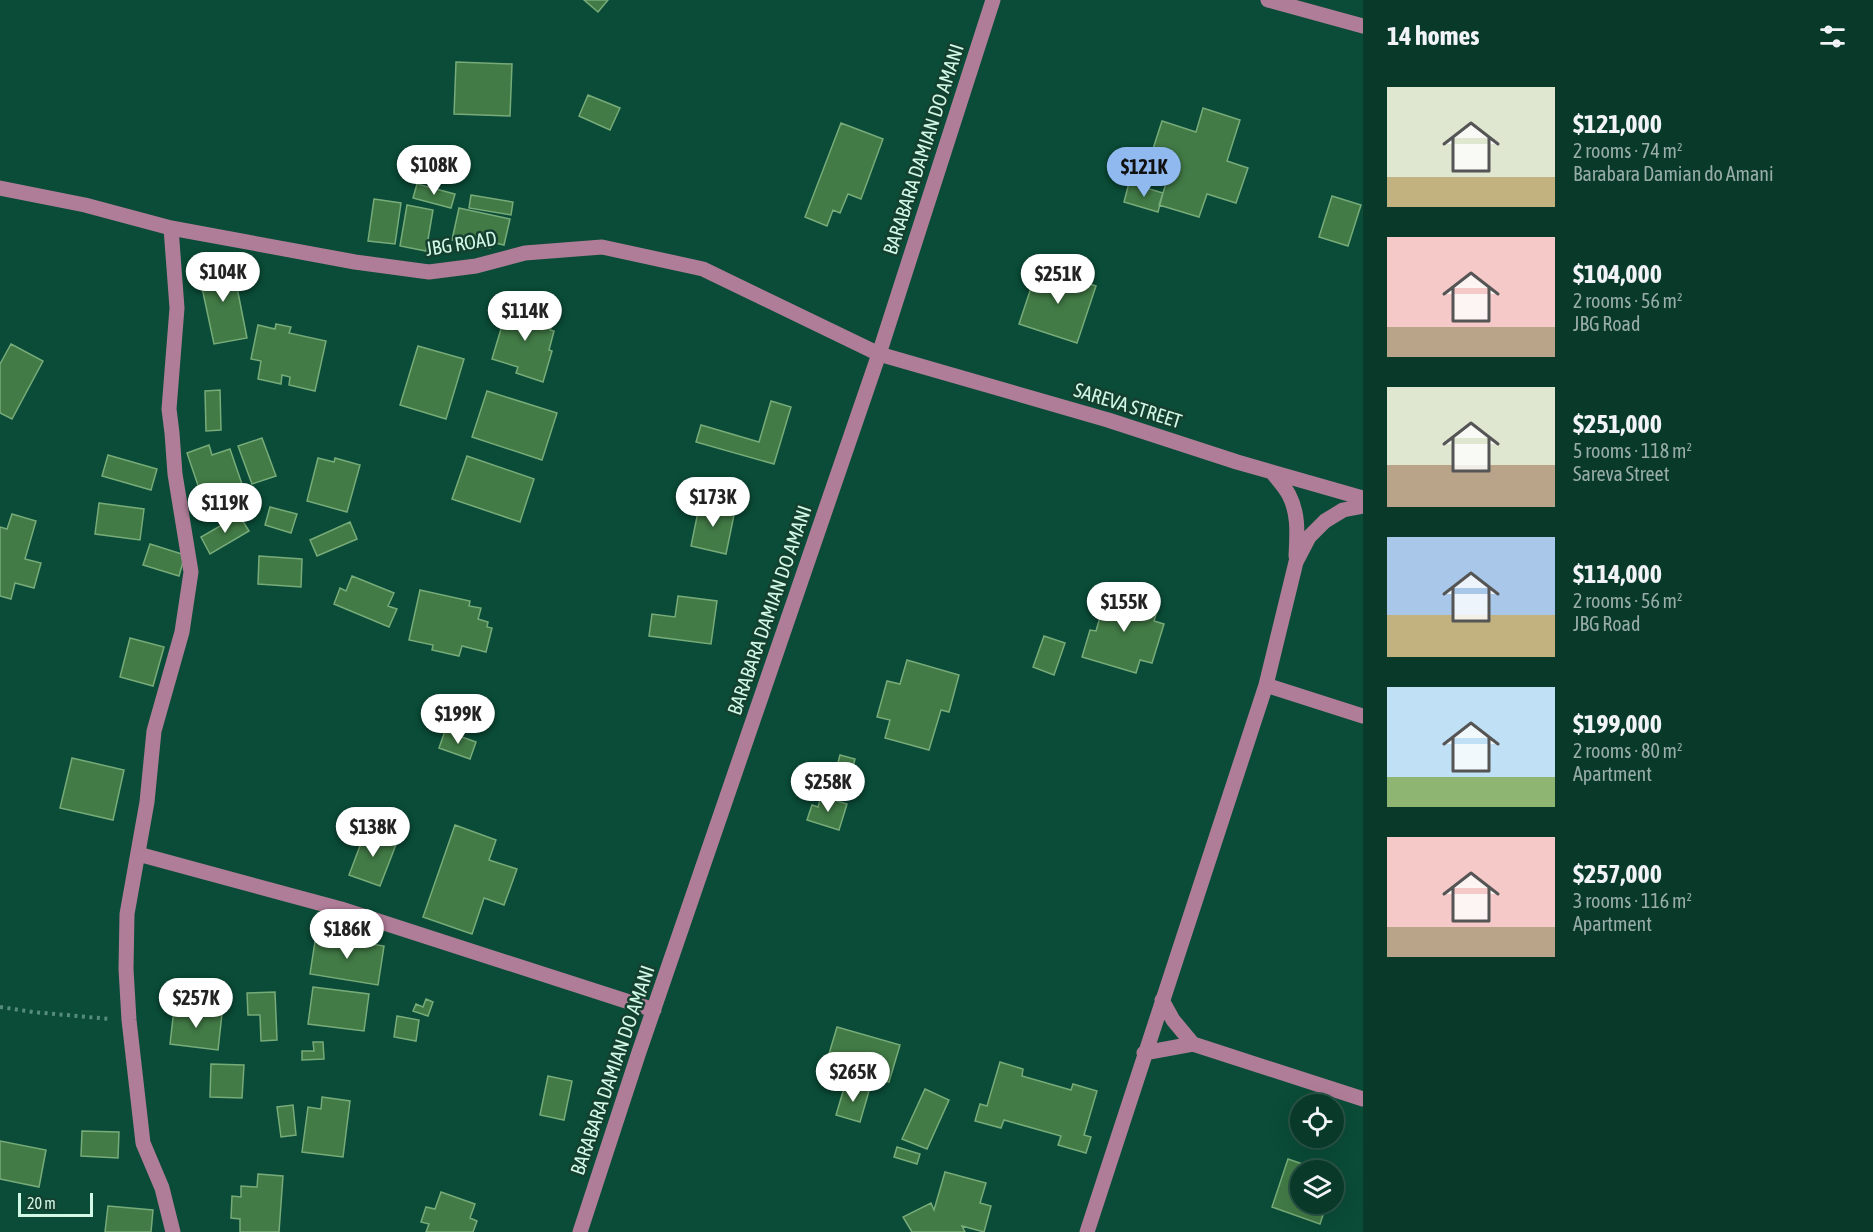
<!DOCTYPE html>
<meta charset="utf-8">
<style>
body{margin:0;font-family:"Asap Condensed",sans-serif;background:#164435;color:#f1f3f6;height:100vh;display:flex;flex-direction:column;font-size:22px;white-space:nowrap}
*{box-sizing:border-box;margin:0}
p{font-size:20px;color:#98aca8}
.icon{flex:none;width:33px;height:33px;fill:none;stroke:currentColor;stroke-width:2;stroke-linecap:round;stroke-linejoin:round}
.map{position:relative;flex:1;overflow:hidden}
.side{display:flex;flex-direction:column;background:#083929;width:510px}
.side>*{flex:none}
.fabs{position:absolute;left:1290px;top:1094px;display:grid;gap:12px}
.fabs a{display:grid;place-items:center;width:54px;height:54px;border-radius:50%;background:#083929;box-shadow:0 6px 24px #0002,0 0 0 2px #295346;font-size:30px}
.scale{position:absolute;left:18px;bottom:15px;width:75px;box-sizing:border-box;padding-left:6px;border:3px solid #d2f8e6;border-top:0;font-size:16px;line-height:21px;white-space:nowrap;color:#d2f8e6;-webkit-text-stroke:4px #153f2f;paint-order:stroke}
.price{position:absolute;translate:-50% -51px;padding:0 14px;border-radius:21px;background:#fff;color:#222;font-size:20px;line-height:39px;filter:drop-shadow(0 2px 3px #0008)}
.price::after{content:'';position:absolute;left:50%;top:36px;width:18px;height:14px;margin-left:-9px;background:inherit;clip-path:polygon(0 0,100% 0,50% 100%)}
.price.on{background:#90b9f0;color:#111}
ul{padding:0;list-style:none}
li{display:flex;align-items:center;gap:18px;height:150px;padding:0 24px}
li span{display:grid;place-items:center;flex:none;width:168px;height:120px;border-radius:0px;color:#555}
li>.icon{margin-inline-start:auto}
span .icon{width:72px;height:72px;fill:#fffc;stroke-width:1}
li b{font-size:26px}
h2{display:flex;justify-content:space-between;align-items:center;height:72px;padding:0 24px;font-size:26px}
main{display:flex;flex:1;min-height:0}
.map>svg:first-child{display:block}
.building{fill:#427b46;stroke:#77ab79;stroke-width:1.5}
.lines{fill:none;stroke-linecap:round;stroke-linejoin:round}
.path{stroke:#568d79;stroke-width:4;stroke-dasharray:3 4.5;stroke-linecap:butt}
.minor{stroke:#b07d98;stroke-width:15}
.labels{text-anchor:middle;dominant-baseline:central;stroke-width:5;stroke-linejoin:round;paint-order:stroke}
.street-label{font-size:20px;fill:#d2f8e6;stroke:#153f2f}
</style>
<main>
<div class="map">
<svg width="1363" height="1232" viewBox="0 0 1363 1232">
<rect width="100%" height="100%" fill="#0a4c37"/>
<path class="building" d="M584,0H608L598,12Z
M456,62L512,64L510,116L454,114Z
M588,95L620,108L610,130L579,116Z
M1203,108L1240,120L1227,161L1248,168L1236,203L1207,194L1199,217L1159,205L1174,159L1152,152L1162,121L1196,132Z
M841,123L883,139L861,199L848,194L840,213L833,210L827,226L805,217Z
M1129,183L1163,193L1158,212L1124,202Z
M417,184L455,194L451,208L413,198Z
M471,195L513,202L511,215L469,208Z
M1332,196L1361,205L1348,246L1319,237Z
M374,199L401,203L395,244L368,241Z
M407,205L433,210L426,251L400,246Z
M459,208L510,219L504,245L491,242L490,248L452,240Z
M232,262L247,338L214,344L198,269Z
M1038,267L1096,286L1077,343L1019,324Z
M509,302L538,311L536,318L553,323L550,330L554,331L549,350L552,351L543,382L516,373L518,367L492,359Z
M276,324L291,327L289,333L326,341L315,391L289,385L290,377L282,375L281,384L258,379L261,361L251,359L258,325L275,329Z
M11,344L43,361L12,419L0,413V364Z
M418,346L464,359L446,419L400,405Z
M220,390L221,430L206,431L205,391Z
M487,391L557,413L542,460L472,437Z
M771,401L791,407L774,464L696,442L701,425L759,442Z
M262,438L276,476L252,484L238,446Z
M209,445L212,455L230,449L245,493L205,506L187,453Z
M108,455L157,469L151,490L102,476Z
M467,456L534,479L520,522L452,499Z
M318,458L334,462L335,458L360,465L347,512L307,501Z
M700,502L735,510L726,554L691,546Z
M99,503L144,509L140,540L95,534Z
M270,507L297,514L291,533L265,525Z
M12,514L36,521L25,559L41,563L34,588L15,583L11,599L0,596V527L7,529Z
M239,515L249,531L210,554L201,537Z
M350,522L357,539L317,556L310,540Z
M150,544L185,555L179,576L143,565Z
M259,556L302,559L301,587L258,584Z
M352,576L394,593L388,606L397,609L389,627L334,604L340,588L346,591Z
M420,590L470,601L469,606L481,608L478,619L488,622L487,627L492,628L486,652L462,646L459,656L432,650L433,645L409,640Z
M1114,592L1150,603L1148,608L1157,611L1154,621L1164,624L1152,663L1140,660L1136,673L1082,657L1090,630L1096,631L1100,617L1095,616L1102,595L1112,598Z
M678,596L717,601L711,644L649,636L652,614L675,617Z
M1044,636L1065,643L1054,675L1033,667Z
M130,638L164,647L153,686L120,677Z
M907,660L959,675L949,712L941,710L929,750L885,738L890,720L877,717L887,681L900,684Z
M445,731L476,742L470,759L439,748Z
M840,755L855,759L849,782L834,778Z
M72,758L124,770L113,820L60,808Z
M821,796L847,804L839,830L807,820L812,805L818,807Z
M455,825L496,840L489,860L517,869L504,905L484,898L472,934L423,917Z
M366,830L397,842L380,886L349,875Z
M316,935L384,946L378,985L310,974Z
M313,987L369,994L364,1031L308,1024Z
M275,992L277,1040L261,1041L260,1015H248L247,993Z
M426,999L433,1002L428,1016L413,1011L416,1004L423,1007Z
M174,1009L222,1014L218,1050L170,1044Z
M397,1016L419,1020L416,1041L394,1037Z
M837,1027L900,1045L889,1082L826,1064Z
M313,1042H323L324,1059L302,1060V1051H314Z
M1000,1062L1023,1069L1022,1076L1071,1090L1073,1084L1097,1091L1084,1135L1091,1137L1086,1153L1058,1145L1061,1136L1004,1120L1001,1128L975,1121L980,1104L987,1106Z
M211,1064L244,1065L242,1098L210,1097Z
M548,1076L572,1081L564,1120L540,1115Z
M845,1085L869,1091L860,1122L836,1115Z
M925,1089L949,1100L927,1149L902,1139Z
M322,1097L350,1101L343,1157L302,1152L308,1107L321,1109Z
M293,1105L296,1135L281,1137L277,1107Z
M82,1131L119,1132L118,1158L81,1156Z
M0,1141L46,1150L39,1187L0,1179Z
M897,1147L920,1154L917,1164L894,1157Z
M1288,1159L1320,1170H1300V1203H1327L1320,1224L1272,1207Z
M945,1172L986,1183L980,1203L991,1206L984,1232L962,1226L965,1232H912L903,1217L931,1203L934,1210Z
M258,1174L283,1176L279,1232H240V1219L231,1218L232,1196L241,1197V1186L257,1187Z
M441,1192L475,1204L470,1218L477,1221L473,1232H426L429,1224L421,1222L426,1207L435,1209Z
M108,1206L153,1210L151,1232H105Z"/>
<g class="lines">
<path class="path" d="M0,1007L33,1012L110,1019"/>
<path class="minor" d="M1268,0L1363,26
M0,188L85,205L171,228L355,262L429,272L476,266L525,253L602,247L703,269L879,354L1108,420L1237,462L1363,498
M171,228L177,308L169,409L172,433L175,474L191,572L182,632L154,731L147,802L127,914L126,969L129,1020L143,1143L162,1188L173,1232
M1272,472C1278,480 1285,487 1289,495C1299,514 1297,535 1296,556
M1266,685L1363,716
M138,854L341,909L654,1010
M1162,1000L1173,1020L1193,1044
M1144,1053L1193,1044L1363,1099
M580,1232L638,1055L879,354L993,0
M1087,1232L1266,685L1296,562L1309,537L1325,521L1343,510L1363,506"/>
</g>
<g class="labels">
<g class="street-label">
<text transform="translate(923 149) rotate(-72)">BARABARA DAMIAN DO AMANI</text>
<text transform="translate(461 243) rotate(-9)">JBG ROAD</text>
<text transform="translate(1128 405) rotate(17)">SAREVA STREET</text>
<text transform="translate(769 610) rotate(-71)">BARABARA DAMIAN DO AMANI</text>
<text transform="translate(612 1070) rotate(-71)">BARABARA DAMIAN DO AMANI</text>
</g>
</g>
</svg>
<div class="fabs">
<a><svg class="icon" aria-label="locate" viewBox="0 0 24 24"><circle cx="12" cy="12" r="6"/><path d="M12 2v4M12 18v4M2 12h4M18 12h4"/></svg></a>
<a><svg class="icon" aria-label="layers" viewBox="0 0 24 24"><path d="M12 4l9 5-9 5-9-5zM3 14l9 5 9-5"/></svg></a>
</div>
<div class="scale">20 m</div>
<b class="price" style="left:434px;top:196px">$108K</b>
<b class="price on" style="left:1144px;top:198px">$121K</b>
<b class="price" style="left:223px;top:303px">$104K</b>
<b class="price" style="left:1058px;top:305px">$251K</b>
<b class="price" style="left:525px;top:342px">$114K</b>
<b class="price" style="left:713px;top:528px">$173K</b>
<b class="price" style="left:225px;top:534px">$119K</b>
<b class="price" style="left:1124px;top:633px">$155K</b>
<b class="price" style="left:458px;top:745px">$199K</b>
<b class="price" style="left:828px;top:813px">$258K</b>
<b class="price" style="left:373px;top:858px">$138K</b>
<b class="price" style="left:347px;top:960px">$186K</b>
<b class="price" style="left:196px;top:1029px">$257K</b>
<b class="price" style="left:853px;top:1103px">$265K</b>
</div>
<section class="side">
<h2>14 homes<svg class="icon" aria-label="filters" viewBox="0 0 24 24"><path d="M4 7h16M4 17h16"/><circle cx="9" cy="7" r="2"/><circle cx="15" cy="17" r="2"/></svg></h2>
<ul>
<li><span style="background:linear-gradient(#dfe7d0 75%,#c2b280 0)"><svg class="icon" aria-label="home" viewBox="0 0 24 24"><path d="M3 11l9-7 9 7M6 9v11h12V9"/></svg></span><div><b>$121,000</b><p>2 rooms · 74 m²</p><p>Barabara Damian do Amani</p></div></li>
<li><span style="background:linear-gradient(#f6c9c9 75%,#b9a48a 0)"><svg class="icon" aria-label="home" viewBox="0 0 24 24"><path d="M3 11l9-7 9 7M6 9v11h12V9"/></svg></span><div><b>$104,000</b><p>2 rooms · 56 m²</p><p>JBG Road</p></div></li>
<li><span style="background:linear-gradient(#dfe7d0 65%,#b9a48a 0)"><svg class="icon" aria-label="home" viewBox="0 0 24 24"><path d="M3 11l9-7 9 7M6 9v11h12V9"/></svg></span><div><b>$251,000</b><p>5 rooms · 118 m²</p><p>Sareva Street</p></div></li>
<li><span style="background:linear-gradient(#a9c7e8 65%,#c2b280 0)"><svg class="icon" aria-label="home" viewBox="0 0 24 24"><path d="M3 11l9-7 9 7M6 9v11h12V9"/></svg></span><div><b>$114,000</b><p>2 rooms · 56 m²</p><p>JBG Road</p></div></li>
<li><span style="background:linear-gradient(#bfe0f5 75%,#8fb573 0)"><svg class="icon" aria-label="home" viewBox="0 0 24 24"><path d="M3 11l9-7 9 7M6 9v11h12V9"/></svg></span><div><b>$199,000</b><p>2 rooms · 80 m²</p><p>Apartment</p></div></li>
<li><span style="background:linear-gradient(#f6c9c9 75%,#b9a48a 0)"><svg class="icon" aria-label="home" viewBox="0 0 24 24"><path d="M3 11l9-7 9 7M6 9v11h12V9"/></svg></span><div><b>$257,000</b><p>3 rooms · 116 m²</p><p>Apartment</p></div></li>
</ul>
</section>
</main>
